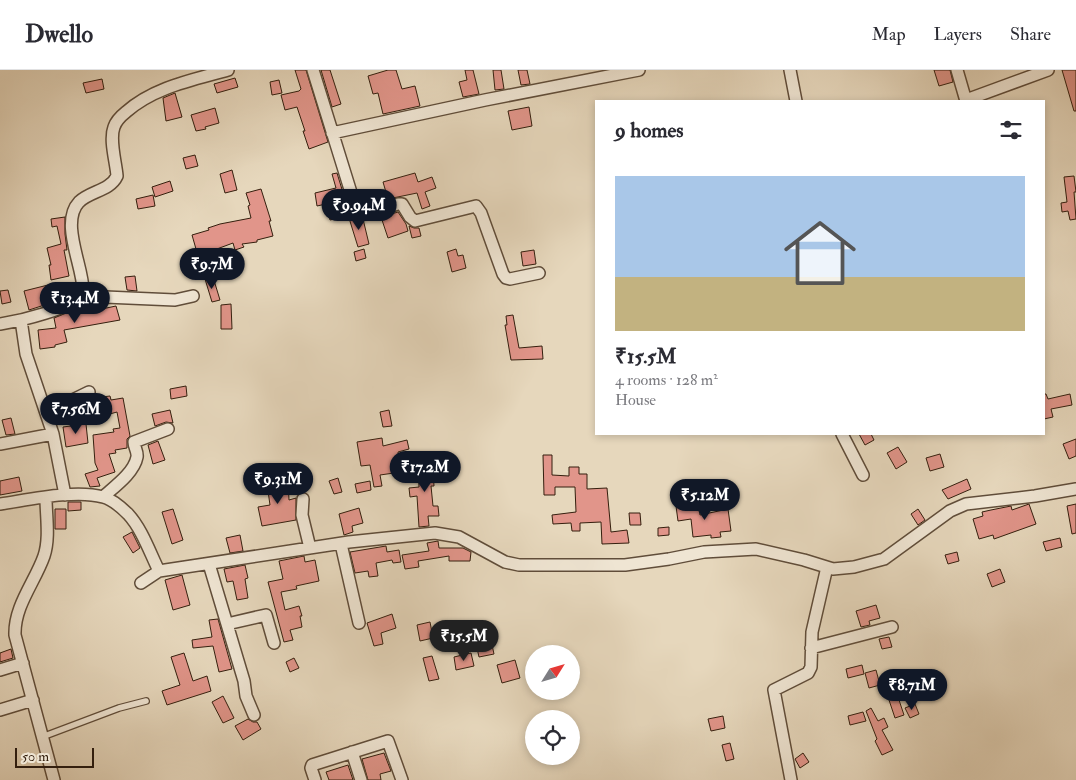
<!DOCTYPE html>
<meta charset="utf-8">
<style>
body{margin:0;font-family:"IM FELL Double Pica",serif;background:#f2f2f3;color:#2b2b33;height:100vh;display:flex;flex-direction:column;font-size:19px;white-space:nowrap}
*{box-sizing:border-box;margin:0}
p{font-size:16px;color:#7c7c81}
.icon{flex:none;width:28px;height:28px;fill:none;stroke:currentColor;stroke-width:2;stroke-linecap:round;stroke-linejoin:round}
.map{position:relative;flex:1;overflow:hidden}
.details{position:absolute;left:595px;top:30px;width:450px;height:335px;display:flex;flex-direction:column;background:#fff;border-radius:0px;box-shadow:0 2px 8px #0003}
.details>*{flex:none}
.needle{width:32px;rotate:53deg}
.tools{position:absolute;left:525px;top:575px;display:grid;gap:10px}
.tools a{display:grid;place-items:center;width:55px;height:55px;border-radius:50%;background:#fff;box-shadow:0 2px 8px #0003;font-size:25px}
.scale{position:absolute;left:15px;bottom:12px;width:79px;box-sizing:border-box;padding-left:5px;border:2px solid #341f0e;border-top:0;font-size:14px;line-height:18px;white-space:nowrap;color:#341f0e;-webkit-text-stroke:4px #efe5d3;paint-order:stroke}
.price{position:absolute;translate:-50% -42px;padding:0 11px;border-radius:18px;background:#111827;color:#fff;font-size:16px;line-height:32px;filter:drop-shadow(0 1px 2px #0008)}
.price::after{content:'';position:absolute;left:50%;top:30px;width:15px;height:11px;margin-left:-8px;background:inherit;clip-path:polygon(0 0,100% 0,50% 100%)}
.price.current{background:#222;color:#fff}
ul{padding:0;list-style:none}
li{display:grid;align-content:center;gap:10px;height:265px;padding:0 20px}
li+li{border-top:1px solid #e1e1e2}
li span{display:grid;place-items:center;height:155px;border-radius:0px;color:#555}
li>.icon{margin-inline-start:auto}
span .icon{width:90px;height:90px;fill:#fffc;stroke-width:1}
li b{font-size:21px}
h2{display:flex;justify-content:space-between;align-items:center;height:60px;padding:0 20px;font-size:21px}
header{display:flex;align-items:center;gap:30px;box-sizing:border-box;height:70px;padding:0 25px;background:#fff;border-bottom:1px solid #e1e1e2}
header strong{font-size:24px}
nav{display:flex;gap:28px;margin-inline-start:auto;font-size:18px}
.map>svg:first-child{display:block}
.building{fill:#e1958a;stroke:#341f0e}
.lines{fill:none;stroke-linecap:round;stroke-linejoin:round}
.service-casing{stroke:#604d3a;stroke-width:8}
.minor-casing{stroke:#604d3a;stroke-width:14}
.service{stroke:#efe5d3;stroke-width:5.5}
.minor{stroke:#efe5d3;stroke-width:11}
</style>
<header>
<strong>Dwello</strong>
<nav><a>Map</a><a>Layers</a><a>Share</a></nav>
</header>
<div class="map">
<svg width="1076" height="710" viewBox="0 0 1076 710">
<rect width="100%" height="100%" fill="#e6d7bc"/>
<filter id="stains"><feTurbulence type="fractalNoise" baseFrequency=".004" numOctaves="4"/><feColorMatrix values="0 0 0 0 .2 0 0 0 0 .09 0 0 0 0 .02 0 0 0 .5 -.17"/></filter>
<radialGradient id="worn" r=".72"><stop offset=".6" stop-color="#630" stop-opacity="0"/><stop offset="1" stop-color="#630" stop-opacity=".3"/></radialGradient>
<path class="building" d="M295,0H306L328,72L309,79L303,61H305L297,37L285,40L281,25L299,21L301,19Z
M321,0H330L341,34L332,37Z
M388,0H396L402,19L415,16L420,36L383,44L378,23L373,24L368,6Z
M465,0H473L479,24L463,27L459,12L467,10Z
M493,0H501L504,19L495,20Z
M518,0H527L530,14L521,15Z
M934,0H950L953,12L939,16Z
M1062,0H1076V41H1074Z
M235,8L238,17L217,23L214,14Z
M102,9L104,19L86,23L83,13Z
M279,10L282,23L272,25L270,12Z
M175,23L182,47L166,51L163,28Z
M529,37L532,56L512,60L508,41Z
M215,38L219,53L205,57L206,59L196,61L191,45Z
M195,85L198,96L186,99L183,88Z
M232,100L237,120L225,123L220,104Z
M337,103L344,126L331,129L326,134L317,136L315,123L336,118L332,104Z
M415,103L418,112L432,107L436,118L425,122L430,136L422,139L417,123L388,129L383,112Z
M1074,106L1076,122H1074L1076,149L1070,150L1068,141L1062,142L1061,133L1067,132L1064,107Z
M170,111L173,121L155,127L152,117Z
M261,119L271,151H269L273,166L257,170V172L242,174L244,177L235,180L233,173L198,186L192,165L209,160L208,158L220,154L251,148L248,136L250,135L246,123Z
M153,125L155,136L138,139L136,129Z
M350,140L352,145L330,150L328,142L334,143Z
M398,142L406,154L408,161L388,168L381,147Z
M356,145L363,149L369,174L358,177L349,148Z
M65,147V164L67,180H64L69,206L51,210L49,195H51L47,178L61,174L57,156L52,157L51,149Z
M409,156L414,158H419L421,166L412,168Z
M364,179L366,188L356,191L354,182Z
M456,179L458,186L463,185L466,198L452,202L447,182Z
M534,180L536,194L523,196L521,182Z
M202,190L204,198L191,201L188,193Z
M135,206L137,221L127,220L125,207Z
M213,207L220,230L212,232L205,209Z
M56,213L60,230L29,240L24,221Z
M8,220L11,232L2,234L0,221Z
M231,234L232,259H221V235Z
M86,235V238L97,236V240L116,236L120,250L64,260L67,272L55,275V277L40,279L38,260L56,258L54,248Z
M513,245L519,278L542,276L543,289L511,290L505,255H507L506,246Z
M186,316L187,326L171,329L170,319Z
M1044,324H1046L1048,329L1070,324L1072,335L1051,339L1053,347L1044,349Z
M110,326L111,330L123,328L130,366L127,369V378L115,380L116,383L109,384L115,402L97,408L100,416L90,417L85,404L98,400L95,393L93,365L114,362L113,359L120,358L117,342L106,345L102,327Z
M170,340L173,353L166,352L155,356L152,344Z
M389,340L392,356L383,357L380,342Z
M11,348L15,364L6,365L2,350Z
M86,354L88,373L66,377L63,357Z
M859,364H871L874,370L865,375Z
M382,368L383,376L407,370L409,379L398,382L401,402L380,405L382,416L374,417L370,395L361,396L357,372Z
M1076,369V386L1069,389L1063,374Z
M158,371L165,390L153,394L148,375Z
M898,377L907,392L896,399L887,383Z
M940,384L944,397L930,401L926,388Z
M543,385H552V405L569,406V397H579V404H587V419L607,418L611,462L627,460L629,473L602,474L601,452L580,453V461H572L571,453L553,454L552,445L576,442L575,417H555V425H544Z
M435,390L436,401H433L434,416H431L433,436H438L439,446H428L429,456L419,457L417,426L410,427L409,418L419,417L418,393Z
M299,394L300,404L290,405L289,395Z
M19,407L22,421L0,425V411Z
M338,408L342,422L334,424L329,411Z
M967,409L971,419L948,429L942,420Z
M288,411L289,430L296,428V450L262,456L258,437L270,435L267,414Z
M370,411L371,420L357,423L355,414Z
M68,432H81V440L68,441Z
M698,432L700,445L728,439L731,461L720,462L721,467L711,468V465L693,467L691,449L678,451L676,436Z
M1029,434L1036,454L994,469L993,465L979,469L973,449L983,446L982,442L991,440L1011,436L1012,440Z
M1076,434V463L1072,464L1067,436Z
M359,438L363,453L352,456L353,462L344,465L339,444Z
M55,439H66V459H55Z
M173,439L183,470L172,474L162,442Z
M918,439L925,450L918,455L911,444Z
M629,443H640L641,455H630Z
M669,457V465L658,466V458Z
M132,462L140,478L133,483L123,467Z
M240,465L243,481L230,483L226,468Z
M1060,468L1062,477L1046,481L1043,472Z
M438,471L439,478H463L471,482L470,491H449V486L418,491L419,497L405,499L402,485L429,481L427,473Z
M386,476L387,482L399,480L401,492L393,493L392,490L376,493L378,506L369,507L368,501L355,503L350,482Z
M957,482L959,491L948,494L945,485Z
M304,486L305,492L315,490L319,511L296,516L297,519L281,522L285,540L299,536L302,546H300L302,557L290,560L293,570L284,572L268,512L283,509L279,491Z
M245,495L248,508L245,509L248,528L237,530L233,511L227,512L224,499Z
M1000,499L1005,512L992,517L987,504Z
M182,505L190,535L173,540L165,510Z
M876,535L880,548L869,551L870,555L861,557L856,541Z
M392,544L396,558L381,563L383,574L374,576L367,553Z
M218,549L232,599L219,602L213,576L193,578L192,570L212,567L209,550Z
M430,552L433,568L420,571L417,555Z
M490,566L494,584L479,587L475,569Z
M889,567L892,577L882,579L879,569Z
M11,579L13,588L0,592V583Z
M184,583L193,611L207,606L211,621L167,635L162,621L180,615L171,587Z
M471,583L474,596L456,600L454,587Z
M432,586L439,609L429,611L423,588Z
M294,588L299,598L290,602L286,592Z
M515,590L520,608L502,613L497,595Z
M862,595L864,604L848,608L846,599Z
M876,600L880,615L869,618L865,603Z
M895,618L904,645L895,648L886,621Z
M223,626L234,648L223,653L212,632Z
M915,634L919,644L910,648L905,638Z
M871,638L878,651L884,648L888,657L882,660L893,680L882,685L875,671L877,669L866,641Z
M863,642L866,651L850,655L848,646Z
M723,646L725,658L711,661L708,649Z
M248,649L253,652H257L261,659L243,670L235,656Z
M730,673L734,689L726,691L722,675Z
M384,683L391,701L380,704L381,710H368L362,689Z
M803,683L809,692L800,698L795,689Z
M348,695L353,710H329L326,702Z"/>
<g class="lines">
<g class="service-casing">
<path id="service" d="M42,667L119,638L146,631"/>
</g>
<g class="minor-casing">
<path id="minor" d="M313,0L353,129L350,132L333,136
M790,0L796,31
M957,0L966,31
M966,30L1048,0
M332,63L485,30L639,0
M352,131L364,142L368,143L398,134H402L410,147L415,151L476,136L481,143L503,204L506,208L510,209L539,203
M82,226L175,230L193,226
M21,250L26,284L53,364L65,425
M0,254C19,251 73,239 83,223C85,200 59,153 79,132C90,121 110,121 117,106C116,92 109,70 114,57C116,51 121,46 126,42C154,17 193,10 228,0
M46,343L89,322
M842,364L863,405
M0,374L53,364
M103,427C114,417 134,403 137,387C138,382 134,377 134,372L168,359
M46,428C46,446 50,468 44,486C35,512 14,536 15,565L54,710
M303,429L302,445L310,478
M0,434C28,430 75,419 103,427C111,429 122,438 128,444C142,459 150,483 159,501
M341,474L359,553
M209,494L244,611L246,626L254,645
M141,513L159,501L349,472L435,463L459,467L505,492L519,495H625L669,489L704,482L756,479L804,490L833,499L854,497L884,489L950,441L966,434L1035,426L1076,419
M227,554L266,545L274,573
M811,578L892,557
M0,600L23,593
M0,640L33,630
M352,682L361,710
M315,710L311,698L312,695L388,671L402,710
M791,710L774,620L808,603L811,597L812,562L827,497"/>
</g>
<use href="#service" class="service"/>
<use href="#minor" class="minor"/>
</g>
<rect width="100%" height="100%" filter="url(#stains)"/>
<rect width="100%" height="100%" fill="url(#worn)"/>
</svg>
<div class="tools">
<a><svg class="needle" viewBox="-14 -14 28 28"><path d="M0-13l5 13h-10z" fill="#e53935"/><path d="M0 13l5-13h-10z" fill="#7c7c81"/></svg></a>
<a><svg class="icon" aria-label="locate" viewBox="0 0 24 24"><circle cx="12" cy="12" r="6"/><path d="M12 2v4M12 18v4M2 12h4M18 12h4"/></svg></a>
</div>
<div class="scale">50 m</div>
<b class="price" style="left:359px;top:161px">₹9.94M</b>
<b class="price" style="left:212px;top:220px">₹9.7M</b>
<b class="price" style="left:75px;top:254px">₹13.4M</b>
<b class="price" style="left:76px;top:365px">₹7.56M</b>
<b class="price" style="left:425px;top:423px">₹17.2M</b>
<b class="price" style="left:278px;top:435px">₹9.31M</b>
<b class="price" style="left:705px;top:451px">₹5.12M</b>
<b class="price current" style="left:464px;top:592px">₹15.5M</b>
<b class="price" style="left:912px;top:641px">₹8.71M</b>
<section class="details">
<h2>9 homes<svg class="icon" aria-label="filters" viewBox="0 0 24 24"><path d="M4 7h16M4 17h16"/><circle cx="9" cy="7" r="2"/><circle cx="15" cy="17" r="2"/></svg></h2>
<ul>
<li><span style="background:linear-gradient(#a9c7e8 65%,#c2b280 0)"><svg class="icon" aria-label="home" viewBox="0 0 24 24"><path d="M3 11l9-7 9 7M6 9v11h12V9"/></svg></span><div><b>₹15.5M</b><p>4 rooms · 128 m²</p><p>House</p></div></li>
</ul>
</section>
</div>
